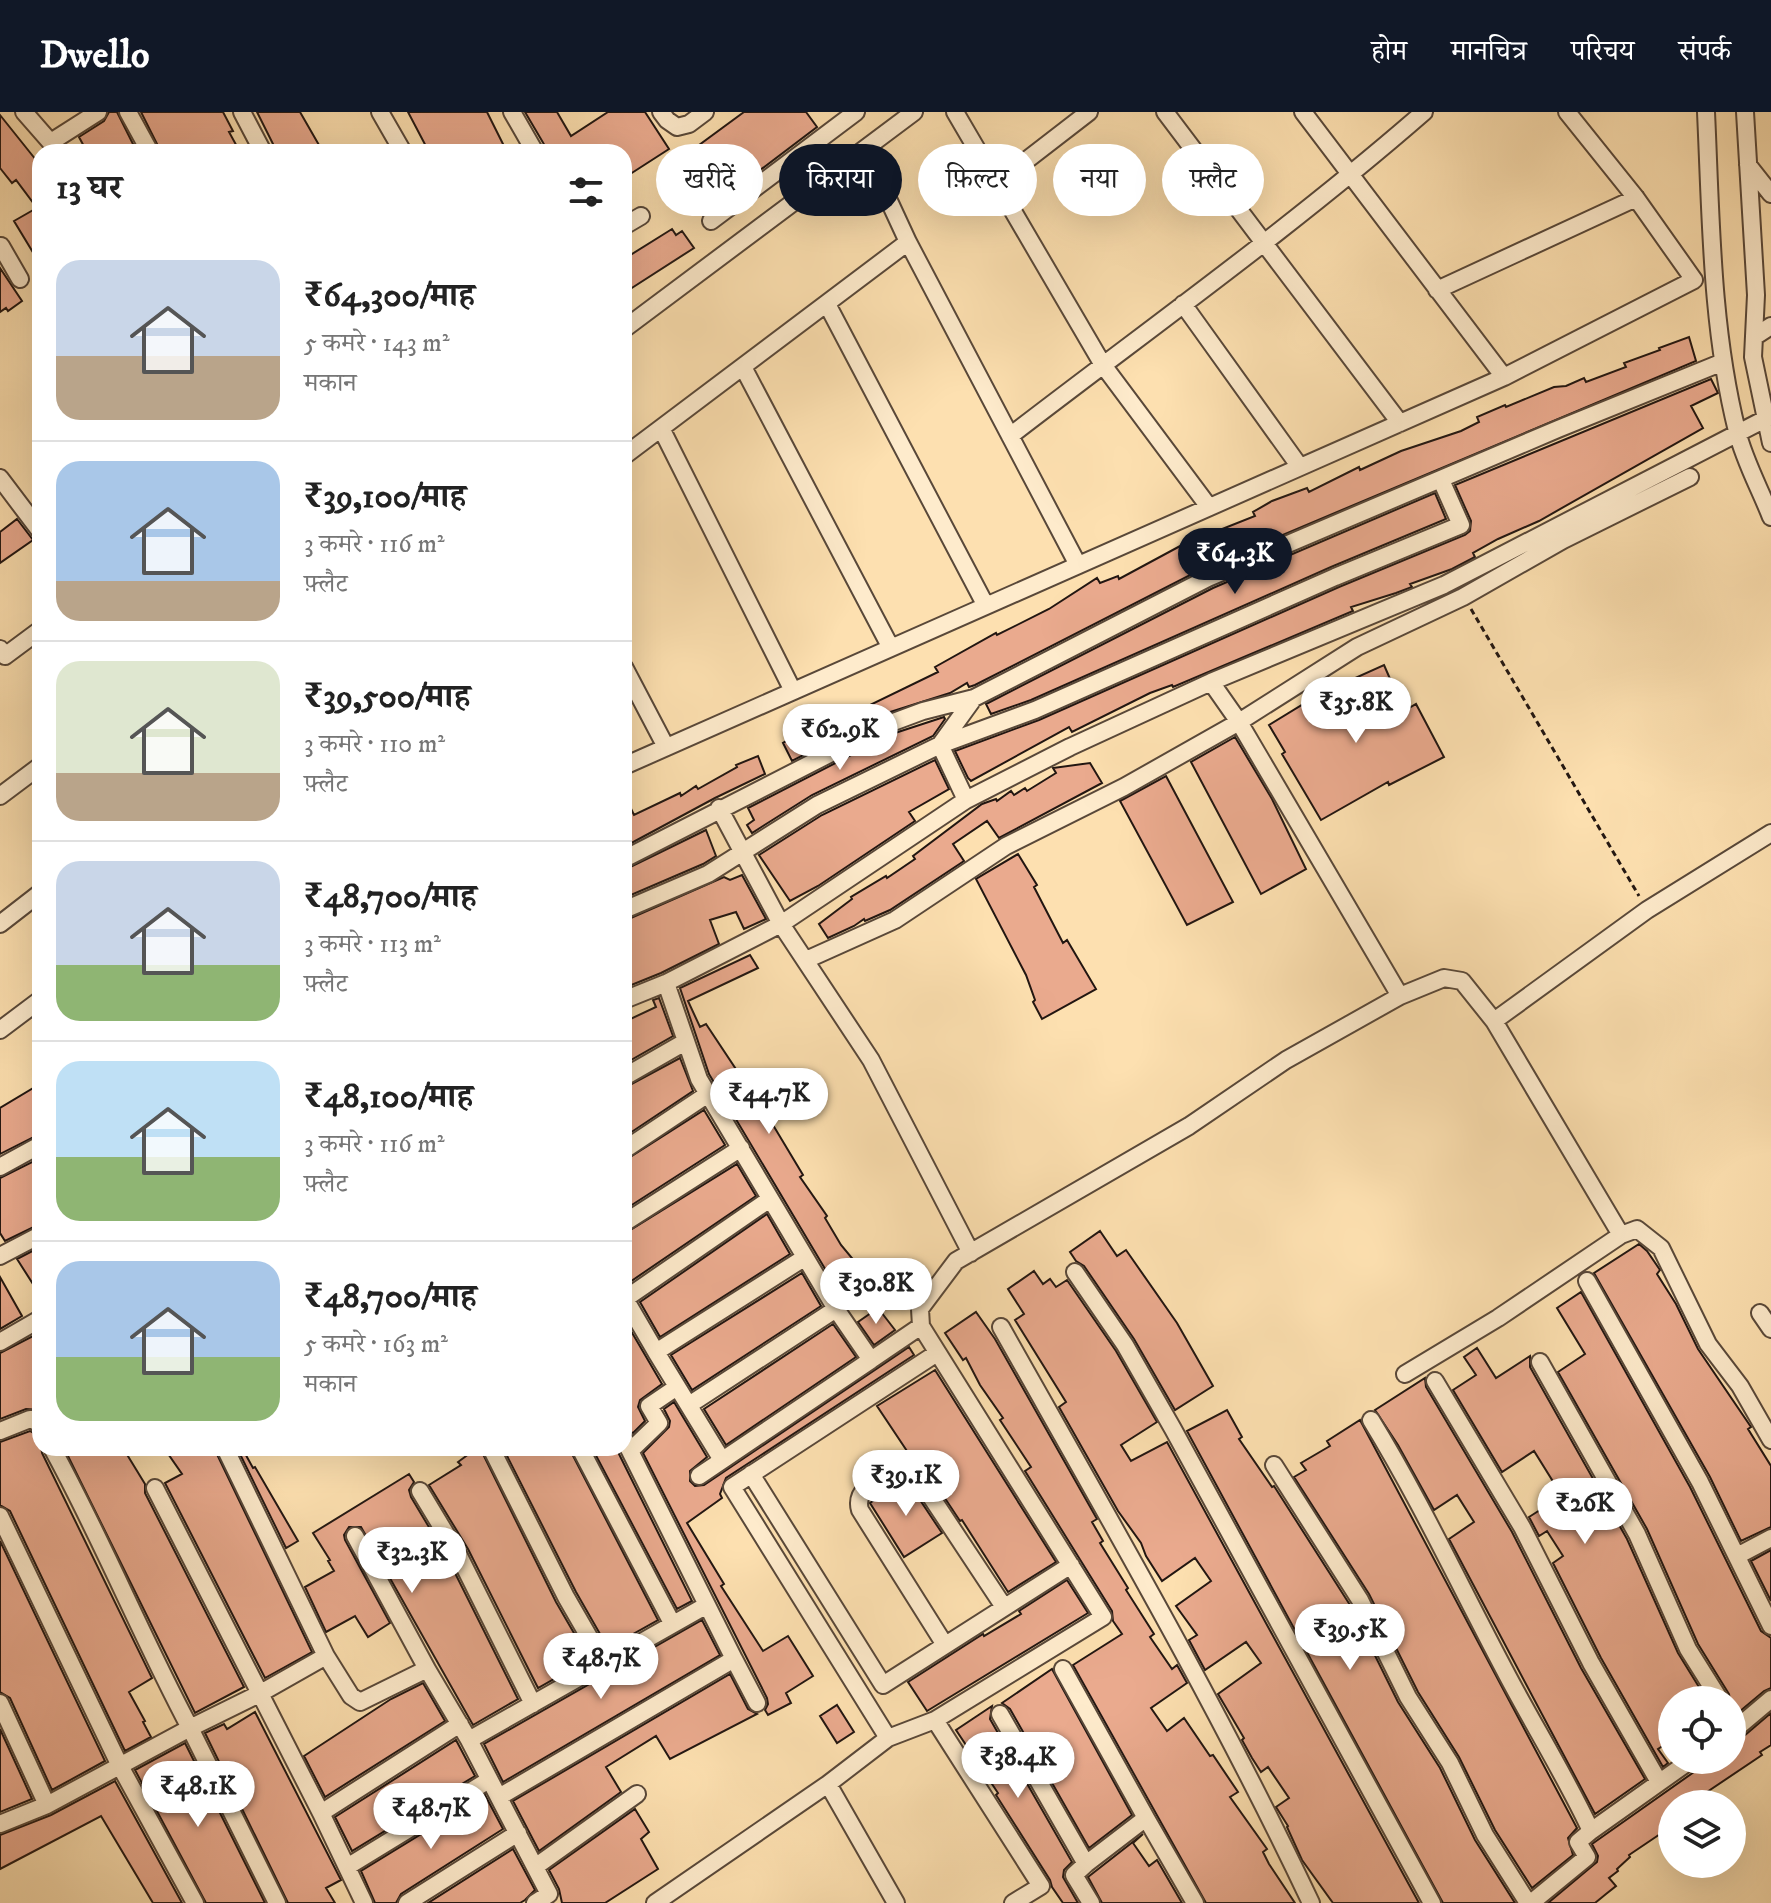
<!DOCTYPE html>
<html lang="hi">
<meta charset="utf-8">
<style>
body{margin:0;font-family:"IM FELL DW Pica","Noto Serif Devanagari",serif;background:#f6f6f6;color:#222;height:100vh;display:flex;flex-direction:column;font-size:30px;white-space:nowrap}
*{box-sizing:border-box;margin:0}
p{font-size:26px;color:#767676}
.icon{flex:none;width:44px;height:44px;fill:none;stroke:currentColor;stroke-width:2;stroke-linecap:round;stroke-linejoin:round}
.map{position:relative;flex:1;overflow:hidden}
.drawer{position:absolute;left:32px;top:32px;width:600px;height:1312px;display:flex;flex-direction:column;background:#fff;border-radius:24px;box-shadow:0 8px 32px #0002}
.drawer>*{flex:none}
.banner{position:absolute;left:656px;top:32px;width:760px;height:72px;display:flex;gap:16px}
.fabs{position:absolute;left:1658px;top:1574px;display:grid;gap:16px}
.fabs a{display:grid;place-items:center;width:88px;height:88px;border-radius:50%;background:#fff;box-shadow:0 8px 32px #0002;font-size:40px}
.price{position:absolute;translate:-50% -68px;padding:0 18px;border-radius:28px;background:#fff;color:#222;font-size:26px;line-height:52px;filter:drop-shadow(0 2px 4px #0008)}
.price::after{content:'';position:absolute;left:50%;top:48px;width:24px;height:18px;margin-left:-12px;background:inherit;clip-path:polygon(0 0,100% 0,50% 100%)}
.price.on{background:#111827;color:#fff}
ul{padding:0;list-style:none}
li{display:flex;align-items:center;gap:24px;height:200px;padding:0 24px}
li+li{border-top:2px solid #e0e0e0}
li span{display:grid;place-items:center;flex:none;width:224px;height:160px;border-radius:24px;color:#555}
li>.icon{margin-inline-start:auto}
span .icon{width:96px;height:96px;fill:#fffc;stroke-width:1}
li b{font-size:34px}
h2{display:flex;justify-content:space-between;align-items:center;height:96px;padding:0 24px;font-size:34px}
.pill{padding:0 28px;border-radius:36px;background:#fff;box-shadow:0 8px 32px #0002;font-size:28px;line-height:72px}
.pill.on{background:#111827;color:#fff}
header{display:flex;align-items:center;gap:48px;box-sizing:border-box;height:112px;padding:0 40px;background:#111827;color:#fff}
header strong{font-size:38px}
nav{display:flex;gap:44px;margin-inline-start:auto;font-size:28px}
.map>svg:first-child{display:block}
.building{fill:#eaaa8e;stroke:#221611;stroke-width:2}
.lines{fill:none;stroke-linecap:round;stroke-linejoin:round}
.street-casing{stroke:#594839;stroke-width:20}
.path{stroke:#221611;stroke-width:3;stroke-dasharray:6 4;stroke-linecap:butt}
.street{stroke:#feebcc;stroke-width:16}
</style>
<header>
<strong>Dwello</strong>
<nav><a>होम</a><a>मानचित्र</a><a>परिचय</a><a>संपर्क</a></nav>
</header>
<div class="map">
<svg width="1771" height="1791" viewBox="0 0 1771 1791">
<rect width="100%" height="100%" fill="#fde0b0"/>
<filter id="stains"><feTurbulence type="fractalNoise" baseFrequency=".0025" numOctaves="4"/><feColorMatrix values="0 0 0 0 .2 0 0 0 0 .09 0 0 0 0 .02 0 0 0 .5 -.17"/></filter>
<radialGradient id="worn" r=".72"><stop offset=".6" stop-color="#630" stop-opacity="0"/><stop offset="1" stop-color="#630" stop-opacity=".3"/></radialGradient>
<path class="building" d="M109,0H117L137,40H87L79,25L104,9Z
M141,0H223L233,19L229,20L240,40H161Z
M257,0H300L323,40H277Z
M408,0H487L507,40H429Z
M525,0H557L571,24L608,0H645L669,37L624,66V40H546L548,39Z
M744,0H806L817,15L710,96L676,50Z
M0,3L40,53V100L16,68L12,71L0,56Z
M35,97L40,105V152L14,109Z
M672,117L676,123L682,119L694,136L624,181V147Z
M0,156L22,189L8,199L6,196L0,200Z
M1689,225L1696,249L1204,456L975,573L969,575L967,571L950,581L884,602L792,649L783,631L819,610L821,613L861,595L862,597L938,560L935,555L996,521L997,523L1049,497L1097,466L1100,471L1118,464L1119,467L1182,433L1255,404L1253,400L1272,389L1307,376L1309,380L1359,355L1360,358L1401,339L1461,319L1479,310L1477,305L1505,293L1506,295L1554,275L1566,274L1584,266L1586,270L1626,255L1624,251L1660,238L1659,236Z
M1711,267L1718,281L1691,294L1703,316L1539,409L1498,427L1473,441L1475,445L1452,457L1410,472L1412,475L1396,481L1351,495L1353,499L1173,575L1172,573L1150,581L1072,620L1069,615L971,669L968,666L955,639L1039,608L1339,475L1465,423L1470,419L1471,409L1455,373Z
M1435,381L1446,407L1331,455L1031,588L991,602L986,592L1213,476Z
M17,407L33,428L0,451V420Z
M1384,553L1404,599L1416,592L1444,645L1389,673L1388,670L1321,708L1282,642L1285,640L1269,613L1310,588L1319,604L1322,603L1330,615L1355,601L1344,571Z
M944,605L945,607L933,624L812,683L752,721L747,713L754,708L748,696L892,622Z
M1235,625L1272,687L1306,757L1261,782L1191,650Z
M758,644L765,662L715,686L624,735V682L634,703L680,681L681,684L696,674L698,677L737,655L736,653Z
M935,648L949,677L909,700L915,709L818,774L790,789L759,743L822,703Z
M1090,651L1102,671L999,726L987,709L953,732L964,749L890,798L865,809L864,807L854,814L828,826L819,812L852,787L851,785L886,764L887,766L915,747L913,744L982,692L996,687L997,689L1011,679L1014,683L1025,676L1027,679L1056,661L1053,656Z
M1166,664L1233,790L1187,813L1120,689Z
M706,718L716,744L703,752L624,786V758Z
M1018,742L1037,773L1034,775L1063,831L1067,828L1096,877L1042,907L1033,890L1035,888L1026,863L976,767Z
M742,763L766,807L744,817L736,800L710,808L719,832L661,861L624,876V809L724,765L730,768Z
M750,843L758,856L688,889L700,915L706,912L773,1013L803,1063L800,1065L827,1104L825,1106L841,1133L856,1151L853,1154L862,1168L840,1182L709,962L680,876Z
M659,886L673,924L624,952V910L656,895L653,888Z
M680,946L693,979L624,1025V976Z
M40,972V1022L0,1042V996Z
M704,998L725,1033L624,1098V1049Z
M40,1046V1112L5,1129L0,1121V1066Z
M737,1052L756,1084L624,1174V1122Z
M767,1102L790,1142L660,1225L640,1190Z
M1100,1119L1117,1144L1126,1138L1177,1211L1213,1274L1175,1298L1134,1227L1084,1154L1076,1149L1070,1140Z
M1639,1132L1647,1139L1660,1158L1657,1162L1676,1192L1698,1237L1751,1315L1748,1317L1771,1354V1415L1741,1429L1710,1365L1594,1161Z
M40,1135V1183L17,1147Z
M1034,1159L1043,1172L1050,1167L1056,1175L1067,1168L1116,1239L1157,1310L1121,1333L1131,1349L1167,1330L1419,1791H1333L1302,1748L1287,1715L1288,1714L1276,1695L1289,1686L1268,1655L1261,1660L1252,1646L1242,1628L1244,1626L1218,1582L1261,1551L1246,1530L1205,1558L1189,1528L1197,1523L1176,1494L1211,1469L1195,1446L1162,1469L1146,1444L1141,1431L1118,1399L1059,1295L1066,1290L1015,1208L1024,1202L1008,1177Z
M802,1161L821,1194L692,1278L671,1243Z
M0,1165L22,1204L0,1217Z
M1581,1180L1690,1375L1761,1519L1771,1526V1576L1764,1579L1733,1605L1729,1582L1698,1532L1647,1417L1558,1260L1585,1242L1557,1196Z
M878,1196L895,1218L874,1233L858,1210Z
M976,1200L995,1227L1097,1407L1092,1410L1103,1429L1100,1431L1128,1476L1126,1478L1154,1522L1150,1525L1172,1557L1177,1553L1187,1571L1151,1596L1167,1619L1184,1606L1210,1644L1213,1643L1238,1680L1230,1685L1267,1737L1263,1740L1269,1752L1295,1791H1206L1073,1553L1122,1522L1113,1509L1112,1499L1025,1359L1031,1355L1000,1308L1003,1306L980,1273L966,1246L963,1248L945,1221Z
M624,1207L662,1272L640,1288L638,1295L645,1309L633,1321L624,1316Z
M833,1212L856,1245L726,1333L704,1297Z
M33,1224L36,1228L40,1226V1298L26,1297L0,1307V1241Z
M909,1235L914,1243L726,1366L720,1382L722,1386L687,1411L724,1472L721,1474L763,1539L788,1524L813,1564L786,1581L791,1591L768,1603L765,1598L768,1592L767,1586L643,1341L669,1315L670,1309L664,1297L674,1290L707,1345L690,1359V1369L695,1374L704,1373Z
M1477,1236L1496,1266L1530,1244V1255L1627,1427L1678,1541L1707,1588H1672V1628L1658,1637L1668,1651L1663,1655L1601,1546L1553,1451L1563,1444L1547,1419L1539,1424L1529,1405L1562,1384L1534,1339L1502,1360L1453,1278L1476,1263L1464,1245Z
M935,1258L1056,1450L1008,1480L962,1408L960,1409L919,1347L909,1342L877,1294Z
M1425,1266L1426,1275L1512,1420L1581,1556L1645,1667L1595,1702L1449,1427L1474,1410L1457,1383L1434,1398L1398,1333L1375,1298Z
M1227,1298L1242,1325L1239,1327L1272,1375L1274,1374L1350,1493L1398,1590L1440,1656L1475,1728L1515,1791H1443L1187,1319Z
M1360,1308L1577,1716L1568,1726L1573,1743L1532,1776L1495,1718L1459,1645L1418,1580L1369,1482L1294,1365L1306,1358L1301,1351L1330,1334L1327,1329Z
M30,1319L40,1325L42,1341L152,1566L129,1580L145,1609L143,1610L151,1625L125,1639L10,1399L0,1393V1330Z
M64,1336H123L145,1372V1381L244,1575L195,1601Z
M164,1336H214L312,1540L265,1566L165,1371L182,1362Z
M237,1336H242L253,1356L255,1355L298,1429L286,1436Z
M477,1336H480L556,1490L589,1547L538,1576L468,1437L429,1373L461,1353L458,1350Z
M503,1336H569L658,1508L608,1536L576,1480Z
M592,1336H616L692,1489L677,1497Z
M409,1362L414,1370L409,1378L411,1385L448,1447L518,1587L473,1613L361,1415H349L344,1423L345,1428L390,1511L368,1525L355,1504L326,1520L305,1475L334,1459L328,1449L330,1448L313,1421Z
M906,1367L942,1421L904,1445L870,1391Z
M0,1429L105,1649L52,1678L10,1586L0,1580Z
M1771,1438V1489L1751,1449Z
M1067,1468L1088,1501L927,1599L908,1570L983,1522L984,1524L1021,1502L1019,1499Z
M702,1508L720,1543L503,1670L484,1632Z
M1052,1557L1132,1703L1089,1736L1010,1597L1002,1591Z
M730,1562L748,1597L757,1602L670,1647L656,1624L606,1655L621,1680L539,1739L513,1689Z
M423,1571L445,1609L325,1685L304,1644L391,1587Z
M837,1593L854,1620L837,1631L820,1604Z
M992,1594L990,1607L1072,1750L1064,1758L1063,1765L1078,1791H1063L1052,1775L1050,1768L996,1683L998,1681L956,1618Z
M255,1600L341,1768L326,1776L335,1791H288L205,1621L224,1612L227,1617Z
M1771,1601V1633L1760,1640L1762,1643L1707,1680L1709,1683L1696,1692H1672V1714L1629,1743L1630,1745L1617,1757L1618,1759L1609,1766L1616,1774L1606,1782L1595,1791H1548L1597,1750L1598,1744L1592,1732L1711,1648H1732V1639L1740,1634L1737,1630Z
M0,1617L32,1687L0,1700Z
M456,1628L475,1664L352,1739L335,1705Z
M185,1631L265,1791H206L135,1658Z
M115,1669L182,1791H153L101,1704L0,1757V1723L51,1703Z
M485,1683L503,1717L401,1782L396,1791H375L361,1759Z
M635,1697L649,1720L641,1727L658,1757L605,1791H562L559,1777L549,1758Z
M1143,1722L1133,1731L1149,1754L1157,1748L1182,1791H1102L1088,1765Z
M513,1737L535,1778L525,1788L520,1791H428Z"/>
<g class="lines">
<g class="street-casing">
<path id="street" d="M24,0L59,40
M128,0L150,40
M242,0L263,40
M380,0L403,40
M512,0L535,40
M661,0L667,8L677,15L689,12L705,0
M955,0L1103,253L1209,395
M1165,0L1400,311
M1303,0L1504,265
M1706,0C1711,106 1711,215 1737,319C1744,348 1760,377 1771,405
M1745,0L1756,183L1753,245L1771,331
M51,30L98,0
M1748,53L1771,82
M997,71L1089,0
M711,109L856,0
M624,114L641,104
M908,130L1078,453
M1,134L20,167
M1437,178L1636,86
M827,192L986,494
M1183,192L1300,355
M624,217L914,0
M1754,225L1771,214
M743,255L891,536
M661,316L793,579
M1010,324C1149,217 1292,115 1424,0
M624,344L908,130L865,37
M0,366L40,419
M0,537L5,544L40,518
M624,555L666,635
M1211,570L1239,610L1400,884
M624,654L1504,265L1694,168L1636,86L1567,0
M0,684L40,654
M966,688L940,633L974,586
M719,696L781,812L871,948L971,1141
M624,747L888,612L923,599L974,586L1208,466L1558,317L1723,250
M624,798L708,762L817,693L940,633L1035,598L1335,465L1461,413L1441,368
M0,812L40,781
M806,848L895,808L1006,734L1124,675L1239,610L1357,535L1463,485L1563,428L1690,365
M666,871L699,967L836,1197L689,1293
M624,888L666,871L781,812L966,688L1070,635L1211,570L1444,473L1771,304
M1494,909L1647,798L1771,721
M0,918L40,888
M624,965L685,930
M624,1038L708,982
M0,1055L40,1033
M624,1111L741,1036
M0,1144L40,1123
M1075,1160L1125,1233L1173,1317L1432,1791
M1587,1169L1700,1370L1771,1514
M624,1185L656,1240L804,1146
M625,1187L770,1087
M1760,1201L1771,1217
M1001,1215C1108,1405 1218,1594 1311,1791
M0,1230L40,1207
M656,1240L722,1348
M871,1248L921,1214
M1540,1250L1637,1422L1688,1537L1720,1588
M1405,1262L1498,1206L1621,1123
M1435,1269L1522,1415L1591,1551L1659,1670
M1371,1308C1420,1388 1460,1474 1504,1557C1532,1611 1565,1663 1591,1719
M0,1319L30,1307H34L40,1314
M52,1336C102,1427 141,1524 190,1616L259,1582L326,1544L351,1584L360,1590L427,1557L469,1628L707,1493L624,1327
M225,1336L326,1544
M491,1336L566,1485L604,1551
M580,1336L672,1511
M630,1339L659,1311L649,1294L677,1275
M1274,1353L1360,1488L1408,1585L1450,1651L1485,1723L1528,1791
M751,1362L883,1573L1071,1453
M699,1364L871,1248L836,1197
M155,1376L321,1701L364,1791
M420,1379L458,1442L533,1592
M0,1404L120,1654L195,1791
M355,1424L427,1557
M1737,1444L1771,1426
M945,1533L860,1398C853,1375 884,1364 901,1352L910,1353L1004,1495
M734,1547L757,1591
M1063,1557L1146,1706L1086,1752
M0,1591L47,1693L190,1616L277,1791
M1000,1602L1086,1752L1074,1763L1091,1791
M1732,1620L1771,1587
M888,1626L935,1608
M469,1628L549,1782L535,1791
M499,1685L734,1547L707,1493
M321,1701L460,1612
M1146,1706L1195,1791
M0,1712L47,1693
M347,1755L489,1668
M535,1755L637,1682
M407,1791L518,1721
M655,1791L828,1672
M896,1791L828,1672L888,1626L732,1375L937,1241
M1013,1791L1041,1774L935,1608L1103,1505L921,1214L920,1197L956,1149L1189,1014L1286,948L1400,884L1444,866L1462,869L1494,909L1621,1123L1637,1117L1661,1136L1708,1232L1740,1274L1771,1328
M1531,1791L1587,1745L1578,1730L1591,1719L1691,1648"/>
</g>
<path class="path" d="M1471,497L1639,784"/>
<use href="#street" class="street"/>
</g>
<rect width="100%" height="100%" filter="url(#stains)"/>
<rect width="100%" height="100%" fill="url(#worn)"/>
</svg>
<div class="fabs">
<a><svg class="icon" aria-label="locate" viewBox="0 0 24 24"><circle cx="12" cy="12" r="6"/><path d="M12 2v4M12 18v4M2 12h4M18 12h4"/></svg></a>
<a><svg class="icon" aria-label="layers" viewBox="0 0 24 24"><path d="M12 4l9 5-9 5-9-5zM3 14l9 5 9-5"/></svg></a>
</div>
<b class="price on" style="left:1235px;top:484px">₹64.3K</b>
<b class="price" style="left:1356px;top:633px">₹35.8K</b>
<b class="price" style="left:840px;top:660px">₹62.9K</b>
<b class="price" style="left:769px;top:1024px">₹44.7K</b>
<b class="price" style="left:876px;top:1214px">₹30.8K</b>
<b class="price" style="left:906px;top:1406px">₹39.1K</b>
<b class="price" style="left:1585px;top:1434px">₹26K</b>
<b class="price" style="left:412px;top:1483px">₹32.3K</b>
<b class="price" style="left:1350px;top:1560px">₹39.5K</b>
<b class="price" style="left:601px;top:1589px">₹48.7K</b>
<b class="price" style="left:1018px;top:1688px">₹38.4K</b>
<b class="price" style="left:198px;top:1717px">₹48.1K</b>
<b class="price" style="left:431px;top:1739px">₹48.7K</b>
<div class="banner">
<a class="pill">खरीदें</a>
<a class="pill on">किराया</a>
<a class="pill">फ़िल्टर</a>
<a class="pill">नया</a>
<a class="pill">फ़्लैट</a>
</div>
<section class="drawer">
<h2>13 घर<svg class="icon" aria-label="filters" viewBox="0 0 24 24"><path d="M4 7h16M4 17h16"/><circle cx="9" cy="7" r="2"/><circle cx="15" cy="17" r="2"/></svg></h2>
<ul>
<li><span style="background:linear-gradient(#c9d6e8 60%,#b9a48a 0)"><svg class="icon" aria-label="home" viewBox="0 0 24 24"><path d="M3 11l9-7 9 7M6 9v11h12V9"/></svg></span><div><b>₹64,300/माह</b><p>5 कमरे · 143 m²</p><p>मकान</p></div></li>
<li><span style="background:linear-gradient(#a9c7e8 75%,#b9a48a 0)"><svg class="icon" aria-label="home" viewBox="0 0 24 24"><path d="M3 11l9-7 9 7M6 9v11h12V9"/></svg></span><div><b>₹39,100/माह</b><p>3 कमरे · 116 m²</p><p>फ़्लैट</p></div></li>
<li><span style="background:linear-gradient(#dfe7d0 70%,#b9a48a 0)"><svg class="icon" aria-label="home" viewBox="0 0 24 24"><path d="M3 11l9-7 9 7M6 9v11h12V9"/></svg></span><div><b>₹39,500/माह</b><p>3 कमरे · 110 m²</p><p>फ़्लैट</p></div></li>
<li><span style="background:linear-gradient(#c9d6e8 65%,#8fb573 0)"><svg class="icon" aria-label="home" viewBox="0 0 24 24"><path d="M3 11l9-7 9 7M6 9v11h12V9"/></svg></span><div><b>₹48,700/माह</b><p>3 कमरे · 113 m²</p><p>फ़्लैट</p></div></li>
<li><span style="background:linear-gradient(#bfe0f5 60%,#8fb573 0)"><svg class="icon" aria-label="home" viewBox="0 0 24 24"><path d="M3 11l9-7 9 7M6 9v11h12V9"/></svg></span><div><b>₹48,100/माह</b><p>3 कमरे · 116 m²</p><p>फ़्लैट</p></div></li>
<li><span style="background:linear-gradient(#a9c7e8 60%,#8fb573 0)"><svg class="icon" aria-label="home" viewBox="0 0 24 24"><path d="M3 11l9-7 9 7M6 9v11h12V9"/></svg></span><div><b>₹48,700/माह</b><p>5 कमरे · 163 m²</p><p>मकान</p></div></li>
</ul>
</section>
</div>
